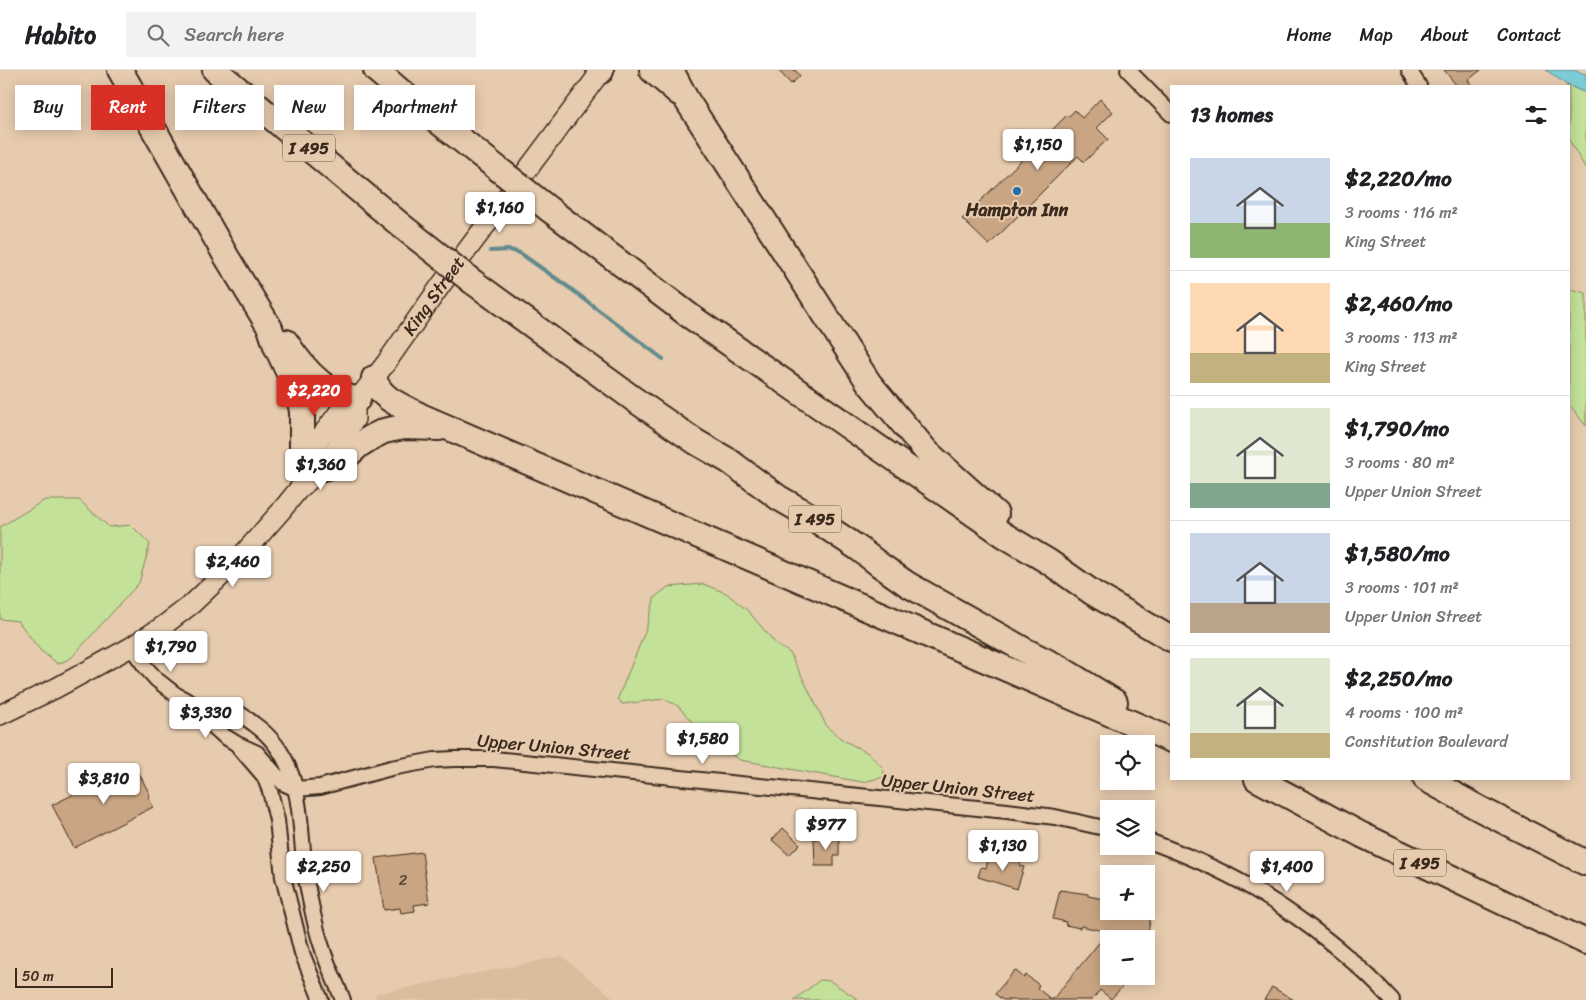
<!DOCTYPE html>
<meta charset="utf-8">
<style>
body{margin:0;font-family:Sriracha,sans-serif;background:#f2f2f2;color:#202124;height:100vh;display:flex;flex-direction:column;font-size:19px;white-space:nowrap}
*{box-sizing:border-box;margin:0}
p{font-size:16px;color:#757577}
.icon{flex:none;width:28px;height:28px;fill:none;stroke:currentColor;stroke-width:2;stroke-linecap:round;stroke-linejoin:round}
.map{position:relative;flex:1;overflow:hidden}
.drawer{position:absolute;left:1170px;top:15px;width:400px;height:695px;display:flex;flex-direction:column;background:#fff;border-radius:0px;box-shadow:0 2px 12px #0003}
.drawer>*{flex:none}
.hud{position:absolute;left:15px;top:15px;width:475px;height:45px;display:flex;gap:10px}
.controls{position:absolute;left:1100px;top:665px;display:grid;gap:10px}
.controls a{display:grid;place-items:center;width:55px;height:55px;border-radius:0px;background:#fff;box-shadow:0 2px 12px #0003;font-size:25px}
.scale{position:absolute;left:15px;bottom:12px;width:98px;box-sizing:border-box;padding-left:5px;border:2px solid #3b2a1e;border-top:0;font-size:14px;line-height:18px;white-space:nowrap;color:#3b2a1e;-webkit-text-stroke:4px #e7cbae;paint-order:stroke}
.price{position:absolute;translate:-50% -42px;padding:0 11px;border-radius:5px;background:#fff;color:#222;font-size:16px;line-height:32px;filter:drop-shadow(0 1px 2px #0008)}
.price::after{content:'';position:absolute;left:50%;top:30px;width:15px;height:11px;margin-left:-8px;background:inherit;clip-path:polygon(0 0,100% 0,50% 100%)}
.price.on{background:#d93025;color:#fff}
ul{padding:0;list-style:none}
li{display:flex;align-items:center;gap:15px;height:125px;padding:0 20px}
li+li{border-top:1px solid #e0e0e0}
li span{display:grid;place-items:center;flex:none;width:140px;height:100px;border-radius:0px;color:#555}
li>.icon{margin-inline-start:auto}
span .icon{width:60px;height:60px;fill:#fffc;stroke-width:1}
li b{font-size:21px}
h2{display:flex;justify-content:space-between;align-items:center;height:60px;padding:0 20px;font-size:21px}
.chip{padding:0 18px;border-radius:0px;background:#fff;box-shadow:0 2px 12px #0003;font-size:18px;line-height:45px}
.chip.on{background:#d93025;color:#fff}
header{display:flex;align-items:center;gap:30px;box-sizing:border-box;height:70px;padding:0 25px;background:#fff;border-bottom:1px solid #e0e0e0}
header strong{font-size:24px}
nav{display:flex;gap:28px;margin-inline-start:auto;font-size:18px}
.search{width:350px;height:45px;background:#f2f2f2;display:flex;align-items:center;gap:12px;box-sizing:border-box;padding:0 18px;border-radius:0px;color:#757577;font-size:19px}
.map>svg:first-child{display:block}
.built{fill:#dbbd9e}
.green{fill:#c3e199;stroke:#7f865c}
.water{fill:#7cccd7;stroke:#628b8d}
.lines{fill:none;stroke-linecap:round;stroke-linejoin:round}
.stream{stroke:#628b8d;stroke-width:4}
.building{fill:#c9a583;stroke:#3b2a1e}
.street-casing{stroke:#3b2a1e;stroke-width:18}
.secondary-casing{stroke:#3b2a1e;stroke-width:22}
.highway-casing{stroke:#3b2a1e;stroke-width:28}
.street{stroke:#e7cbae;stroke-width:14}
.secondary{stroke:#e7cbae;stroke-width:19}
.highway{stroke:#e7cbae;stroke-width:24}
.highway-bridge-casing{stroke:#3b2a1e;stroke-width:28;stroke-linecap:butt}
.highway-bridge{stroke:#e7cbae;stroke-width:24}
.poi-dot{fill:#1f6fb2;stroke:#e7cbae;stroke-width:2}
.labels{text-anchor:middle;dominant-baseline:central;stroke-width:4;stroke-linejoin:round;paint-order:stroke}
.number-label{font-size:15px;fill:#5e4937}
.shield{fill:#e7cbae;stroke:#6f5a49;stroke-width:1}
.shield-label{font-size:16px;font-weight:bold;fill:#3b2a1e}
.poi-label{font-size:18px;font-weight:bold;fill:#3b2a1e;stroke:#e7cbae}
.street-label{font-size:18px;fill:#3b2a1e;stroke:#e7cbae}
</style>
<header>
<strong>Habito</strong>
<div class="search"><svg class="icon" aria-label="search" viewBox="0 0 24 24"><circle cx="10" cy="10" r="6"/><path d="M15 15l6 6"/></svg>Search here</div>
<nav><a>Home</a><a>Map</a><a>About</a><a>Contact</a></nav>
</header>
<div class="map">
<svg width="1586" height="930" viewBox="0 0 1586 930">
<rect width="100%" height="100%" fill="#e7cbae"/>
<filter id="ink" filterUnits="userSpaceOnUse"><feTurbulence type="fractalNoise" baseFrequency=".02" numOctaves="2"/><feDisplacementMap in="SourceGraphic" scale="10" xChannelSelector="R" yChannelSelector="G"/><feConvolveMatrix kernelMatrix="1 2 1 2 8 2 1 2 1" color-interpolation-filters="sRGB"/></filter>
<g filter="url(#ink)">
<path class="built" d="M562,886L616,930H377L375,924Z"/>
<path class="green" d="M1567,15L1586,23V99L1569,70V16H1566Z
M1569,219L1586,223V356L1569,334Z
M45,430H79L109,457L131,455L150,474L139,513L71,588L58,594L40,580L18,551L0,549V457Z
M703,514L726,523L748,541L777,575L790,583L827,657L843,670L868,683L882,697L885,707L862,712L740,690L707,669L678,636L664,629L622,634L618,628L645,562L655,527L668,517Z
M820,910L830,911L859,930H794Z"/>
<path class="water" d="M1546,0H1572L1586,4V23L1567,15Z"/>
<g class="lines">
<path class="stream" d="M490,181L510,180L520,183L571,219L663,289"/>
</g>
<path class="building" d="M778,0H795L800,6L791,14Z
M1444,0H1481L1468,10L1472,16H1457Z
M1100,29L1113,42L1097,58L1108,69L1084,92L1078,86L989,175L962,149L1067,45L1069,46L1075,40L1082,48Z
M131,692L137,704L139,703L150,725L148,726L153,737L74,778L52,735L107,708L105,705Z
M783,758L800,774L789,785L772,770Z
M839,767V786H834V796H815L814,768Z
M422,782L429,833L414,835L415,841L401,843L400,838L384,840L376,788Z
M989,786L1004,791L1006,786L1021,790L1020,796L1024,797L1017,819L978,807L981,797L986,798Z
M1060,820L1088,824V826L1109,830V841H1152L1148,862L1142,869H1109V906L1122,917L1111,929L1100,920L1092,930H1052L1108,862L1081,856L1080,858L1065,855L1066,852L1053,849Z
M1015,900L1024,908L1026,905L1039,915L1037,918L1052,930H1003L995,924Z
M1272,917L1294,930H1264Z"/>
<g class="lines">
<g class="street-casing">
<path id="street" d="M1128,0L1171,44
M1409,0L1419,16
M131,577L147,599L157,610L175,624L202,639L212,655L224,666L237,674L257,683L283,713L296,719L320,717L391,698L435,690L454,689H494L1007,741L1055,747L1109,759
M202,639C209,638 218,636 225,638C235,639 246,648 254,654C308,692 297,757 307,814C311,835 315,857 322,877C327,895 336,912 343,930
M239,677L264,706L270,721L277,750L283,807L302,883L321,930
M1146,770C1182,783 1217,798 1250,817C1261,823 1271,830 1282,837C1322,864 1359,894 1392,930"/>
</g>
<g class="secondary-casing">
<g id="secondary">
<path d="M301,398L319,369L342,338L355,333"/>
<path id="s1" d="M0,645L56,618L131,577L163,556L192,534L237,491L281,441L298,420L323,398L355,349V333L358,329L386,293L441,215L602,0"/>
</g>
</g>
<g class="highway-casing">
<path id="highway" d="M120,0L226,186L270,258L276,276L295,316L299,328L302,341V396
M215,0L403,157
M376,0L406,26L468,75
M599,0L601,1
M652,0L679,23
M671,0L686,29L869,313L927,382L996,444
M550,140L690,246L1004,465L1049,492L1093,523L1171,569
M473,212L635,330L696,372L729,391L779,428L807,444L858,478L880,495L907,514L1026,581L1058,597L1115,632
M286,272C302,297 327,326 358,329
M374,308C380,330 403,336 421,346L1171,670
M323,398L338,394L359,375L372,367L384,361L403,357L439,358
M1257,709L1362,765L1586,872
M1426,709L1482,740L1586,793"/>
</g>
<use href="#street" class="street"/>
<use href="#secondary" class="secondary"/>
<use href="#highway" class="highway"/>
<g class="highway-bridge-casing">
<path id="highway-bridge" d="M468,75L550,140
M403,157L473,212"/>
</g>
<use href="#highway-bridge" class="highway-bridge"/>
</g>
</g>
<circle class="poi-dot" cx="1017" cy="121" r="5"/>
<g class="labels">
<g class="number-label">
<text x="403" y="810">2</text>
</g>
<g class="shield">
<rect x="283" y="64.5" width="52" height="27" rx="4"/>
<rect x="789" y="435.5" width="52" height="27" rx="4"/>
<rect x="1394" y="779.5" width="52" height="27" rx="4"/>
</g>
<g class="shield-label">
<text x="309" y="78">I 495</text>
<text x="815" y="449">I 495</text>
<text x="1420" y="793">I 495</text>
</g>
<g class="poi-label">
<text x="1017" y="140">Hampton Inn</text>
</g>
<g class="street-label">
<text stroke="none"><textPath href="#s1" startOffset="619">King Street</textPath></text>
<text transform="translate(554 677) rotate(5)">Upper Union Street</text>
<text transform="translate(958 718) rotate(6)">Upper Union Street</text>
</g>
</g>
</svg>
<div class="controls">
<a><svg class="icon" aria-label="locate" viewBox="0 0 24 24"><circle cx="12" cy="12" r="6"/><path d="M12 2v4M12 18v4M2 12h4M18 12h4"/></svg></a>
<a><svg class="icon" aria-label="layers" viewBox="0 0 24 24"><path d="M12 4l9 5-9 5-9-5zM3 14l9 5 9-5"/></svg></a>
<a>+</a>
<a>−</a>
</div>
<div class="scale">50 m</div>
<b class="price" style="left:1038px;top:101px">$1,150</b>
<b class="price" style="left:500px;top:164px">$1,160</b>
<b class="price on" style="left:314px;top:347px">$2,220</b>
<b class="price" style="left:321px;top:421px">$1,360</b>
<b class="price" style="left:233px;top:518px">$2,460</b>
<b class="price" style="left:171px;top:603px">$1,790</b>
<b class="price" style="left:206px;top:669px">$3,330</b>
<b class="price" style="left:703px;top:695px">$1,580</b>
<b class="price" style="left:104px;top:735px">$3,810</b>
<b class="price" style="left:826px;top:781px">$977</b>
<b class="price" style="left:1003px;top:802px">$1,130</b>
<b class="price" style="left:324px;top:823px">$2,250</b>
<b class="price" style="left:1287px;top:823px">$1,400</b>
<div class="hud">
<a class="chip">Buy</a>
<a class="chip on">Rent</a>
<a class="chip">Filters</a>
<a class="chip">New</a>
<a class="chip">Apartment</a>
</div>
<section class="drawer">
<h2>13 homes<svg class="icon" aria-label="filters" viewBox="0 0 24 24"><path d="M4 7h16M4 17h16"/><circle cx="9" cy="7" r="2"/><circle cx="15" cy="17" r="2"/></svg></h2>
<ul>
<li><span style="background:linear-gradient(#c9d6e8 65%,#8fb573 0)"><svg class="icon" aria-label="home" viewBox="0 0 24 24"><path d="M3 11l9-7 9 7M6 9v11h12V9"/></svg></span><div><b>$2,220/mo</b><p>3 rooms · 116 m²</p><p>King Street</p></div></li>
<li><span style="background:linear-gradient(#ffd9b3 70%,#c2b280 0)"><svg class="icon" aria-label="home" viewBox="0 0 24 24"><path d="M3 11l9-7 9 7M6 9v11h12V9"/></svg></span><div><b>$2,460/mo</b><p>3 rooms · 113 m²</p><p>King Street</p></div></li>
<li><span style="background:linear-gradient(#dfe7d0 75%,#7fa58c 0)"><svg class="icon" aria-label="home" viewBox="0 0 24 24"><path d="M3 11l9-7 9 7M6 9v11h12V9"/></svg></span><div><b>$1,790/mo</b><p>3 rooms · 80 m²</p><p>Upper Union Street</p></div></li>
<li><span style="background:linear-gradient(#c9d6e8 70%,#b9a48a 0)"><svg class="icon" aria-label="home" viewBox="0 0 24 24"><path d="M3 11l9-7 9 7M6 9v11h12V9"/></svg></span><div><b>$1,580/mo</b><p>3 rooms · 101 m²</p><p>Upper Union Street</p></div></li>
<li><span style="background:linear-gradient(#dfe7d0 75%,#c2b280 0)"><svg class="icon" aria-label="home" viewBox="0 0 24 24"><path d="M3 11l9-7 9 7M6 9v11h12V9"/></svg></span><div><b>$2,250/mo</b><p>4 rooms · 100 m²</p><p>Constitution Boulevard</p></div></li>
</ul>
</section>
</div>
